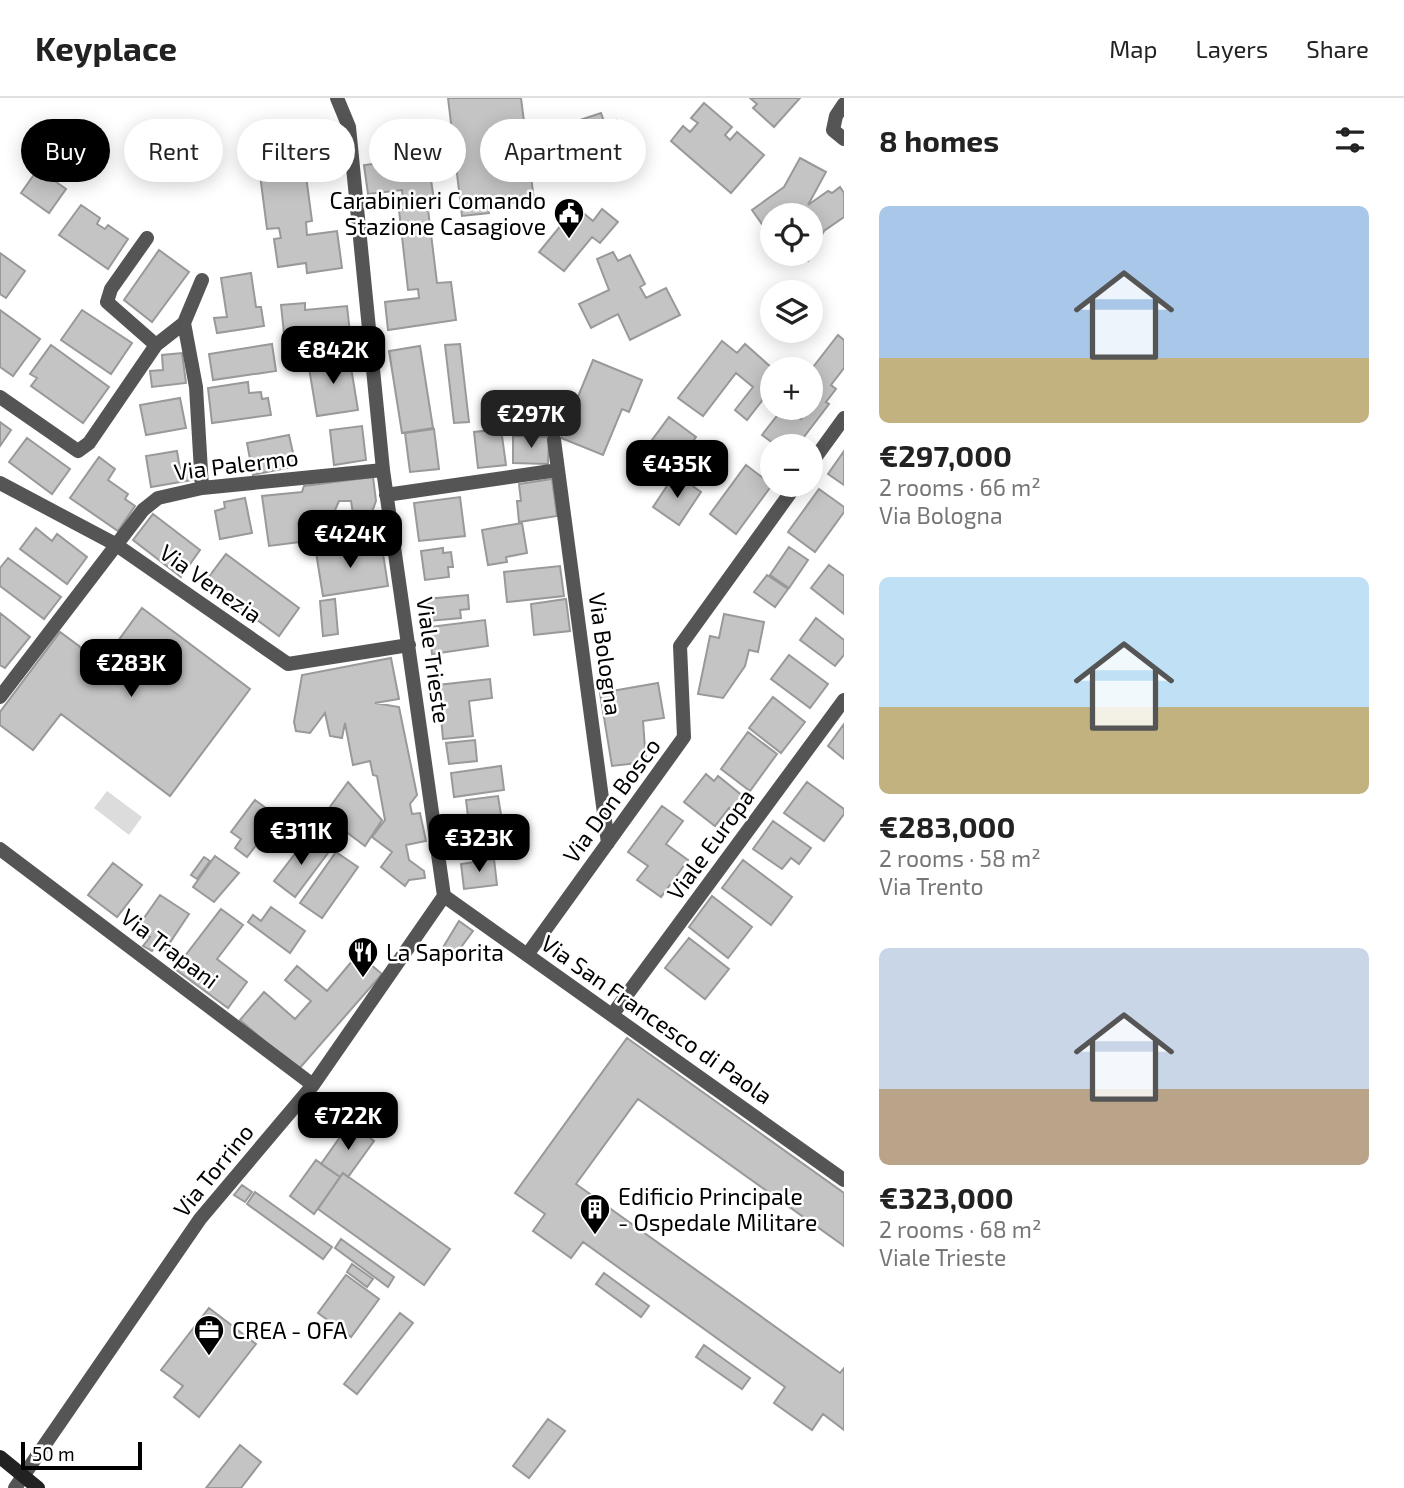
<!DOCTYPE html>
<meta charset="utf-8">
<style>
body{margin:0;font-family:"Exo 2",sans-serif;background:#f2f2f2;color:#222;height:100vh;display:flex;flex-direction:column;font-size:26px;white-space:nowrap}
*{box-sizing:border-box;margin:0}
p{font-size:23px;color:#767676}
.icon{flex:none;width:38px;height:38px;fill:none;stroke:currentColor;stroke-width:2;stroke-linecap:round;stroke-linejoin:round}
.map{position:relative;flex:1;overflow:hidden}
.panel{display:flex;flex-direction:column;background:#fff;width:560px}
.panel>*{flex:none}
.top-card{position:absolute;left:21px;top:21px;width:665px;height:63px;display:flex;gap:14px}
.tools{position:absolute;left:760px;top:105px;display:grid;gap:14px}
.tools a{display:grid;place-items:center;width:63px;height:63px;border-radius:50%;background:#fff;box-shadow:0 4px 18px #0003;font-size:35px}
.scale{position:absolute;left:21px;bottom:18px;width:121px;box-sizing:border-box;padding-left:7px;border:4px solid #000;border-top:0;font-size:19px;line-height:24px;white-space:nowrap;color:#000;-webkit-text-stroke:5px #fff;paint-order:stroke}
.price{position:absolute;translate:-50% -60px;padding:0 16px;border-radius:14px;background:#000;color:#fff;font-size:23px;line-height:46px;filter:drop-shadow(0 2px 4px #0008)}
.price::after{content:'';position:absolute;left:50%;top:42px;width:21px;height:16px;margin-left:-10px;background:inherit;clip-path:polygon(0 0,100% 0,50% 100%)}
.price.on{background:#222;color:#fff}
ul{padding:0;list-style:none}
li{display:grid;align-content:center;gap:14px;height:371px;padding:0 35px}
li span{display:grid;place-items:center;height:217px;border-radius:10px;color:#555}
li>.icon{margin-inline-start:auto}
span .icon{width:126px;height:126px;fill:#fffc;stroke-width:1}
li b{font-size:30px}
h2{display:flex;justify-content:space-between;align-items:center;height:84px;padding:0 35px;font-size:30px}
.chip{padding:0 24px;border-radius:32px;background:#fff;box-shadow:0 4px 18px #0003;font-size:24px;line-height:63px}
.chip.on{background:#000;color:#fff}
header{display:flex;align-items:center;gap:42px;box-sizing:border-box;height:98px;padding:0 35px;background:#fff;border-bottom:2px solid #e0e0e0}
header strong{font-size:33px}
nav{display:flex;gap:38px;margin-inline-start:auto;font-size:24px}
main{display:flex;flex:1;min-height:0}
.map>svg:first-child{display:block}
.green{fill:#dcdcdc}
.building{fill:#c4c4c4;stroke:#999;stroke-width:2}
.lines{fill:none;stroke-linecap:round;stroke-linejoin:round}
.minor{stroke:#555;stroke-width:14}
.secondary{stroke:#222;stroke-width:14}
.labels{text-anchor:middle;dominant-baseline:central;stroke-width:5;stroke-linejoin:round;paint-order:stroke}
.poi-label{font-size:23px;fill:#000;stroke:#fff;text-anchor:start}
.street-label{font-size:23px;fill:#000;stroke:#fff}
</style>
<header>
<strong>Keyplace</strong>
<nav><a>Map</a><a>Layers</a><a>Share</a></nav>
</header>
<main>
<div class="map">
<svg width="844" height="1390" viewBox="0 0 844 1390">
<rect width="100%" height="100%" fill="#fff"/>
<path class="green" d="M107,693L142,719L129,737L94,710Z"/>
<path class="building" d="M448,0H521L534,102L488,108L489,115L462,118Z
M750,0H800L774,29L753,10L757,6Z
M704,5L732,29L725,37L730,42L737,34L764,57L731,95L671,43L683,28L690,34L698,25L691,20Z
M601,15L605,26L616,22L624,46L580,61L568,26Z
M800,60L826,74L808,107L828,93L832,95L840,89L844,95V119L824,133L808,163L795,156H810V117H799L801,114L796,117H772L769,136L752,112L784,89Z
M304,63L312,123L306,124L307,137L337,133L342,170L307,175L306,165L278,169L274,141L281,140L279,130L267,131L259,69Z
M396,63L398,79L430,75L434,102L427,103L437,185L451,184L456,222L388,232L385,204L419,200L418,191L408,192L399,112L404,111L402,92L368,96L364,67Z
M38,71L66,91L49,115L21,95Z
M81,107L100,120L97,126L105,131L108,127L128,141L108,171L59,137Z
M576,109L593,123L602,111L618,124L600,145L592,139L564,173L539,154Z
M159,152L189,174L152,224L124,202Z
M613,154L618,163L630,157L645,186L640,189L646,200L666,190L680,217L630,242L618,216L591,230L579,206L609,192L597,161Z
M0,155L25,173L6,200L0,196Z
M251,175L256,209H261L264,228L217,235L214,220L227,219L221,180Z
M305,205V212L347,208L351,244L306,248L305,232L295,233L297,243L285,245L281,207Z
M0,212L40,241L13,278L0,269Z
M82,212L132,245L111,276L61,242Z
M838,237L844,242V270L831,287L836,291L826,304L829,306L797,348H777L762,337L783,310L801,321L804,316L797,310H810V273Z
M722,243L737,255L745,246L773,271L772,290L747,322L735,312L753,289L736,275L703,318L678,300Z
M272,246L276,273L213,282L209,256Z
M460,246L469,324L454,325L445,247Z
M51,247L109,289L83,325L31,288L37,280L30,276Z
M420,248L433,330L402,335L389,253Z
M182,255L186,285L152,289L150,273L163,272L162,257Z
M349,257L358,312L317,318L308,264Z
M593,262L642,282L629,314L622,311L603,357L561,340Z
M248,284L249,295L261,294L262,301L268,300L271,317L212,325L208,290Z
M180,300L186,330L146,337L140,307Z
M669,319L696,339L689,349L697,355L690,365L682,359L679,364L666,355L650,376L635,365Z
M0,324L11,332L0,348Z
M362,328L366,362L334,367L330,332Z
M434,331L439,371L410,374L405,335Z
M501,331L506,367L478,370L474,334Z
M289,337L296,368L253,377L247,345Z
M513,338L549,339L548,366L513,365Z
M27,340L70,371L52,396L9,364Z
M177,353L180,371L196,368L198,381L151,389L146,358Z
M844,353V387L828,376Z
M99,359L115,371L108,382L128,396L125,401L135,408L118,433L70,400Z
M746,367L772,387L736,436L710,416Z
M373,379L376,403L372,414L353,416L351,403H339L332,419L328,420L330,430L316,432L309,423L298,425L301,444L269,448L262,398L302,394L304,388Z
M673,379L681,384L683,381L701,394L679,427L653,409Z
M552,381L557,418L519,424L517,403H521L519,386Z
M819,391L844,409V414L815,454L788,434Z
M460,399L465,438L419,443L414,405Z
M245,400L252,435L220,441L215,413L225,410L224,404Z
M378,413L384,438L341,447L337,428L347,426L346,420Z
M153,416L200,452L181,479L133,442Z
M522,425L527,455L506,459L507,464L488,467L482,432Z
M36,430L52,443L57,436L87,459L67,486L20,451Z
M325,440L328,457L382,449L388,488L323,498L314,442Z
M789,449L808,462L789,490L770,477Z
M443,450V455L451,454L453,469H448L449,479L425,482L421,453Z
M226,456L299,510L279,538L205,484Z
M8,460L61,499L44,521L0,488V470Z
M829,467L844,478V516L811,490Z
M560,468L564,498L507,504L504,474Z
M767,477L788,491L775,509L754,494Z
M468,497L469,511L460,512L461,520L429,523L427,501Z
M335,501L338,536L323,538L320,503Z
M566,501L570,533L534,537L531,506Z
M142,510L250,591L170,698L61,616L33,652L0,627V614L60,534L102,565Z
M0,515L30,539L5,570L0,567Z
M724,516L764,524L758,554L749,552L745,568L723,600L698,596L710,538L719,540Z
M816,520L844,542V557L835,568L800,542Z
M485,522L488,548L432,556L429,529Z
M789,557L828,586L810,610L771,581Z
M391,560L399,601L375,605L399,609L417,697L410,706L412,716L420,715L426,743L406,747L409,762L424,773L425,780L409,782L405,788L381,769L392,754L372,739L385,722L377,678L373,677L370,663L353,667L345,625L342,640L330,638L325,615L310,635L296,633L294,624L302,577Z
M490,581L492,600L469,603L473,638L443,641L438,587Z
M658,585L664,620L643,623L646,664L612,668L600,595Z
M773,599L805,624L781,655L749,630Z
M844,626V661L828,648Z
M748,634L777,656L750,693L721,671Z
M475,642L477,663L449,666L446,645Z
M501,668L504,692L454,699L451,675Z
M706,676L714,683L718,678L744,699L733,713L729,710L715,728L684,704Z
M348,684L382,722L365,748L324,717Z
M807,684L844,711V716L824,743L784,715Z
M498,698L502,723L469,727L466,702Z
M255,702L278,719L247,759L235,750L241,741L231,734Z
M662,708L683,723L666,746L688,762L661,799L637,782L648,768L628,754Z
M773,723L811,750L799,766L791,760L782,771L753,751Z
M507,729L510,754L467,760L466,749L460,750L458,735Z
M308,739L328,755L295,799L274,783Z
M336,754L358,769L322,820L300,805Z
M215,758L239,775L214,804L193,789Z
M204,759L210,763L197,781L191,777Z
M494,761L497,787L464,791L461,766Z
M743,762L792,799L771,827L722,790Z
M113,765L142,787L117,819L88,797Z
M160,797L189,816L165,852L157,846L152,853L143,848L150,839L137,830Z
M712,798L752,829L728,860L689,829Z
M271,809L305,833L290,855L248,824L253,817L261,823Z
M221,811L243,827L217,861L247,884L228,910L175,871Z
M459,823L473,833L453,860L442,851Z
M689,840L729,871L705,901L665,870Z
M358,856L382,876L298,972L240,922L264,894L295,921L311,903L285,882L297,868L327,893Z
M627,940L844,1095V1148L638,1001L576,1086L840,1275L844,1270V1332L823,1316L812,1332L774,1305L785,1289L583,1144L571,1160L533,1133L545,1116L515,1095Z
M350,1025L374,1043L348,1079L343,1075L340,1079L321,1066Z
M316,1062L340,1079L314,1116L290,1098Z
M343,1075L450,1151L424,1187L318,1111Z
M242,1087L252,1094L245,1104L234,1097Z
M255,1094L332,1149L323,1161L247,1106Z
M341,1141L394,1179L388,1189L335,1150Z
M352,1166L373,1181L367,1189L347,1174Z
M604,1175L649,1208L641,1219L596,1186Z
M346,1177L379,1201L351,1239L318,1215Z
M209,1210L256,1246L199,1319L174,1299L183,1288L161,1272Z
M400,1215L413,1225L357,1296L344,1286Z
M704,1247L750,1280L742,1291L696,1259Z
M548,1321L565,1333L529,1380L513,1368Z
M240,1347L261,1364L241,1390H206Z"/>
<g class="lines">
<path class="minor" d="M337,0L349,29L383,372L444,798
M844,6L836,18L833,32L844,41
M147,140L111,191L107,204L156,247
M184,225L196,289L202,390
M0,299L78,353L89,345L156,247L184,225L202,182
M554,342L608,745
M810,367L844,320
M0,385L115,446L288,566L409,547
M386,397L558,372
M0,599L143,412L158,400L202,390L383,372
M0,751L313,987
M444,798L844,1082
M527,857L684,639L680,548L796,387
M612,917L844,602
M15,1390L200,1121L313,987L444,798"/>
<path class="secondary" d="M0,1359L38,1390"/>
</g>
<defs>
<g id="civic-pin" transform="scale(1.575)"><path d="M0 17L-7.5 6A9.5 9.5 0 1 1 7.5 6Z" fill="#000" stroke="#fff"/><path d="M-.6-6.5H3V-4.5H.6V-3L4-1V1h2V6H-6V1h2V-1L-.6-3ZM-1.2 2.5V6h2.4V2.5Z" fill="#fff"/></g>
<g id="restaurant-pin" transform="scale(1.575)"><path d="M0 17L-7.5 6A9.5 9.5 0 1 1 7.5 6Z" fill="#000" stroke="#fff"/><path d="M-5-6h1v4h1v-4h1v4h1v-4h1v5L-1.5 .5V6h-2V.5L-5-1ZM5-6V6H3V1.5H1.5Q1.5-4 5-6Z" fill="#fff"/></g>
<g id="building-pin" transform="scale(1.575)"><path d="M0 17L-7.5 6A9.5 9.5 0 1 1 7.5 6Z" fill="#000" stroke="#fff"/><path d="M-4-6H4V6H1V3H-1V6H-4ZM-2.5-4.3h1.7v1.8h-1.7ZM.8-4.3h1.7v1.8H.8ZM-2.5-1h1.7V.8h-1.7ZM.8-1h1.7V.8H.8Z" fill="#fff"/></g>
<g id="office-pin" transform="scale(1.575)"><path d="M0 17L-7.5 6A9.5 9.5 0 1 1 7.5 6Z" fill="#000" stroke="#fff"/><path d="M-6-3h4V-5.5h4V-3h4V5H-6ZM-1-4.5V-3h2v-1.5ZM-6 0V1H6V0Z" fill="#fff"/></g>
</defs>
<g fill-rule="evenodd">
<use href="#civic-pin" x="569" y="115"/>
<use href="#restaurant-pin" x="363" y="854"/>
<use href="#building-pin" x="595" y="1111"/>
<use href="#office-pin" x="209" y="1232"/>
</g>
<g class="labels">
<g class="poi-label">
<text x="546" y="102" text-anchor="end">Carabinieri Comando<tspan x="546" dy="26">Stazione Casagiove</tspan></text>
<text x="386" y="854">La Saporita</text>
<text x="618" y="1098">Edificio Principale<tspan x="618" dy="26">- Ospedale Militare</tspan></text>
<text x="232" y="1232">CREA - OFA</text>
</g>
<g class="street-label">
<text transform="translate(236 366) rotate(-7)">Via Palermo</text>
<text transform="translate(211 485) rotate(35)">Via Venezia</text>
<text transform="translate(606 556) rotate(82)">Via Bologna</text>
<text transform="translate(434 562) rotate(82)">Viale Trieste</text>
<text transform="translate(611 702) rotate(-54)">Via Don Bosco</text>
<text transform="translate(710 746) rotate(-54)">Viale Europa</text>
<text transform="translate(170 850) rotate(37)">Via Trapani</text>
<text transform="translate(657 921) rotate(35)">Via San Francesco di Paola</text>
<text transform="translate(213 1072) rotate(-51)">Via Torrino</text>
</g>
</g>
</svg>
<div class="tools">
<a><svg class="icon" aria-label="locate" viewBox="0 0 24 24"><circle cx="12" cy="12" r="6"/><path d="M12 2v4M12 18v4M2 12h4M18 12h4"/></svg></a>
<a><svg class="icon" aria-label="layers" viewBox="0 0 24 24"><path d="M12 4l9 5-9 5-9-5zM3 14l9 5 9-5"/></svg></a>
<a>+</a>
<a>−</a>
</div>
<div class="scale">50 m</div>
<b class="price" style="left:333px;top:288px">€842K</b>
<b class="price on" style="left:531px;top:352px">€297K</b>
<b class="price" style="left:677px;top:402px">€435K</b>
<b class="price" style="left:350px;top:472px">€424K</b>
<b class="price" style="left:131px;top:601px">€283K</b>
<b class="price" style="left:301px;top:769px">€311K</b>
<b class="price" style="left:479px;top:776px">€323K</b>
<b class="price" style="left:348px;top:1054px">€722K</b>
<div class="top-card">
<a class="chip on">Buy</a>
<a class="chip">Rent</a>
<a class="chip">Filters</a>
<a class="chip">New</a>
<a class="chip">Apartment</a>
</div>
</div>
<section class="panel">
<h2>8 homes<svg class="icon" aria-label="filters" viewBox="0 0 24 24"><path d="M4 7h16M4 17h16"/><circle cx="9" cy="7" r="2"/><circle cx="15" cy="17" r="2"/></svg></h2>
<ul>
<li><span style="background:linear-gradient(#a9c7e8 70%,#c2b280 0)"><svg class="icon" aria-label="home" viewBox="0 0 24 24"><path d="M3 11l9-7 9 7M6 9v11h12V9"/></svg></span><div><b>€297,000</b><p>2 rooms · 66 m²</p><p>Via Bologna</p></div></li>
<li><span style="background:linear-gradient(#bfe0f5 60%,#c2b280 0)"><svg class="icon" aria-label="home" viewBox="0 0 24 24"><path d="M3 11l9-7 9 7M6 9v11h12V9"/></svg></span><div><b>€283,000</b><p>2 rooms · 58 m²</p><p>Via Trento</p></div></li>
<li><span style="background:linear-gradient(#c9d6e8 65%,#b9a48a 0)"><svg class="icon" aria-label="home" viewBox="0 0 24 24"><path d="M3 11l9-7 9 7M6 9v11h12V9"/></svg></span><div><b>€323,000</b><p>2 rooms · 68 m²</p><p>Viale Trieste</p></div></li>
</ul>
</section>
</main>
